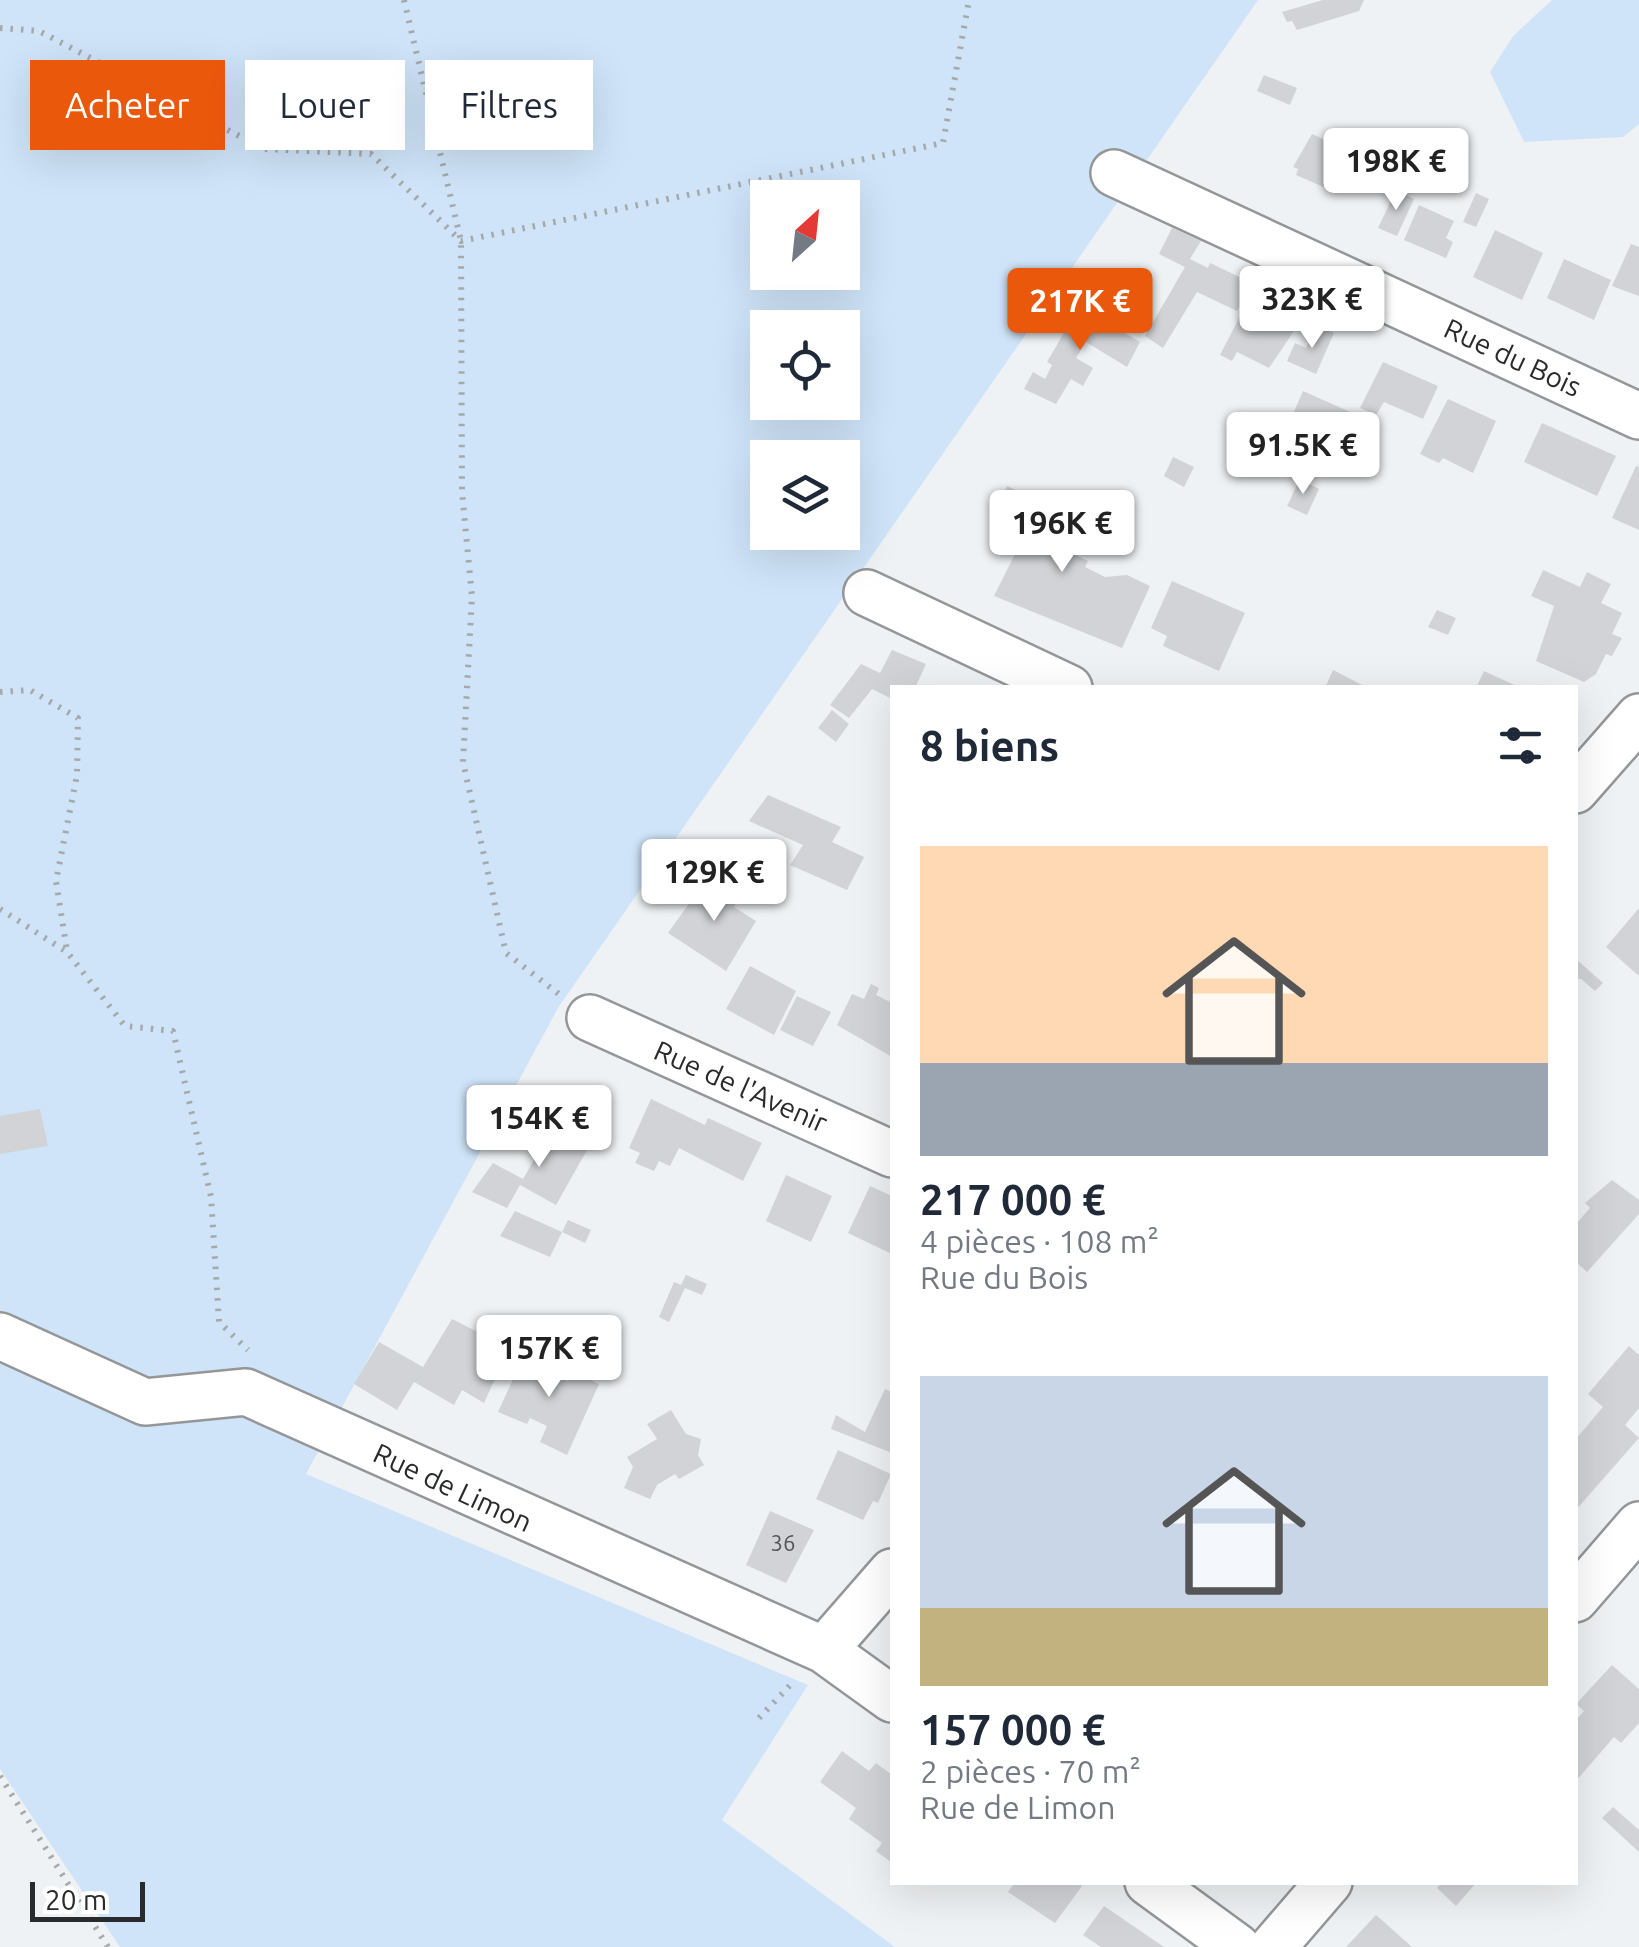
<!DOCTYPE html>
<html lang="fr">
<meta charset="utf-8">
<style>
body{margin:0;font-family:Ubuntu,sans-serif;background:#f6f6f7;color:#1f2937;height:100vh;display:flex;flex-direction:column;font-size:38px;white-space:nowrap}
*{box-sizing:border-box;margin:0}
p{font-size:32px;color:#747a83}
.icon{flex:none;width:55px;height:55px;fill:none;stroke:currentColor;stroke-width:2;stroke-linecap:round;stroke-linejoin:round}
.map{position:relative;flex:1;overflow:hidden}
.drawer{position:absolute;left:890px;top:685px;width:688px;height:1200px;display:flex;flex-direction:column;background:#fff;border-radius:0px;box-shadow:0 10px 40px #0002}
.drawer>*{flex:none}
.banner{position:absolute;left:30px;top:60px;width:710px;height:90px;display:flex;gap:20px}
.needle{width:65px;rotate:27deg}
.controls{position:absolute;left:750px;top:180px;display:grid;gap:20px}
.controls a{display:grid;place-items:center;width:110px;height:110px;border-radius:0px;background:#fff;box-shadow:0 10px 40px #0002;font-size:50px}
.scale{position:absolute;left:30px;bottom:25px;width:115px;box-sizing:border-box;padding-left:10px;border:5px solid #292a2b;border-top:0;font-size:28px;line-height:35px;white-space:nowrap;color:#292a2b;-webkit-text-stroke:8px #fff;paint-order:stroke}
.price{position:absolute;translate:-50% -85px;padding:0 22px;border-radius:10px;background:#fff;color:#222;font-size:32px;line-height:65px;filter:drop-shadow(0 2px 5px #0008)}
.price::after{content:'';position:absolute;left:50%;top:60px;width:30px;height:22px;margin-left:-15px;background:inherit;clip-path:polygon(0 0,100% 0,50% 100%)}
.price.on{background:#ea580c;color:#fff}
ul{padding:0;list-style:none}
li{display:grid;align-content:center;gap:20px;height:530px;padding:0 30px}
li span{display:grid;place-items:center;height:310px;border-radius:0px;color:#555}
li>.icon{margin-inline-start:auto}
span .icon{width:180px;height:180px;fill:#fffc;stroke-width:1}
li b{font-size:42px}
h2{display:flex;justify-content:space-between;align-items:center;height:120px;padding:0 30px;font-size:42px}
.pill{padding:0 35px;border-radius:0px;background:#fff;box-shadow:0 10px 40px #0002;font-size:35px;line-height:90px}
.pill.on{background:#ea580c;color:#fff}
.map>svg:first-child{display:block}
.green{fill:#cfe4f9;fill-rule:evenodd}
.building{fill:#d1d3d6}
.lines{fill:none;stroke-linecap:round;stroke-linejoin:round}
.minor-casing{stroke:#949698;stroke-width:50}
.path{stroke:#a6a9aa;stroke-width:6;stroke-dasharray:2.5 8;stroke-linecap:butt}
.minor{stroke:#fff;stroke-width:45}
.labels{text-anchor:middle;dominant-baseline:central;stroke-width:9;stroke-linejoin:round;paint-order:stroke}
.number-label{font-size:22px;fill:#535456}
.street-label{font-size:28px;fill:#292a2b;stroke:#fff}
</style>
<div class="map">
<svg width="1639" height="1947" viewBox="0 0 1639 1947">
<rect width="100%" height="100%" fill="#eff2f4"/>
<path class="green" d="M0,0H1258L558,1008L306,1474L808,1685L722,1820L895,1947H120L0,1769ZM768,198H842V272H768ZM768,328H842V402H768ZM768,458H842V532H768Z
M1552,0H1639V124L1623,137L1524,142L1490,72L1513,36Z"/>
<path class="building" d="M1323,0H1364L1359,11L1297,30L1292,21L1287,22L1282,12Z
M1264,75L1297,88L1290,105L1257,91Z
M1312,134L1350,151L1335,186L1328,189L1296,175L1298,169L1293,167Z
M1396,190L1414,199L1397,236L1378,228Z
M1476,193L1489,199L1476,227L1463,222Z
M1419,205L1454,221L1446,238L1453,242L1446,258L1404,240Z
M1172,228L1201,241L1190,259L1208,268L1210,263L1252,283L1237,311L1197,292L1163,348L1145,336L1185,267L1159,254Z
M1495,230L1543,253L1522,300L1473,277Z
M1631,244L1639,247V296L1612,286Z
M1564,259L1611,280L1594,320L1547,298Z
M1250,297L1300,322L1269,368L1237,352L1232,361L1220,355Z
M1076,304L1140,342L1127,367L1086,342L1076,358L1093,368L1083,386L1071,379L1056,404L1024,389L1033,372L1045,379L1052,365L1047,362L1065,331L1060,327Z
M1317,325L1334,333L1316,374L1287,361L1295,343L1306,348Z
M1383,362L1438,386L1423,419L1384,402L1376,415L1360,408Z
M1303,391L1357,415L1329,477L1299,463L1296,455L1301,445L1283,437Z
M1448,399L1496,421L1473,473L1443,458L1439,463L1420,454Z
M1542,423L1616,456L1597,496L1524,462Z
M1173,457L1194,467L1184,487L1164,476Z
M1636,466L1639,467V530L1612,518Z
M1300,479L1319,489L1307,515L1287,506Z
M1007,486L1070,514L1057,546L1088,561L1085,567L1105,577L1127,575L1150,586L1122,648L994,596L1023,538L990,523Z
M1543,570L1580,587L1587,572L1611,584L1601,603L1622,613L1612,634L1622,638L1612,656L1606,654L1596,674L1584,682L1536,661L1554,606L1531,596Z
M1172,581L1245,613L1219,671L1163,646L1167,636L1151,628Z
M1437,610L1456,618L1448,635L1428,627Z
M892,650L926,664L915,688H892V699L872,689L849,718L830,705L861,664L880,673Z
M1333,670L1368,688H1325Z
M1484,671L1521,688H1476Z
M832,710L849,724L836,742L818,728Z
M768,795L841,827L832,842L864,857L847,890L790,865L803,845L749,821Z
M723,878L743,890L734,907L756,921L726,971L668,933L701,887L713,894Z
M1639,908V976L1606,947Z
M1575,958L1603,983L1595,991L1580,978L1575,983Z
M750,966L796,991L774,1035L726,1009Z
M871,984L879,988L876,995L892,1003V1057L837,1025L852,994L864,999Z
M797,996L831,1012L813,1046L780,1030Z
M651,1099L705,1125L708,1118L762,1143L743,1181L679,1148L670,1166L659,1161L654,1171L635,1163L640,1153L629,1148Z
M40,1109L48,1146L0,1154V1116Z
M555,1123L591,1143L556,1205L520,1185L507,1208L472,1192L493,1163L523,1179Z
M786,1175L832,1196L811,1242L766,1221Z
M1612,1180L1639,1200V1214L1587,1272L1575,1261V1225L1590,1208L1585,1203Z
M870,1186L892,1196V1254L848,1233Z
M515,1211L562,1232L550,1257L500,1236Z
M568,1220L591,1230L585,1243L562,1232Z
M686,1275L707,1284L702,1295L685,1288L669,1322L659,1317L674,1282L681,1285Z
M452,1319L509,1348L484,1403L462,1390L454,1405L414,1382L397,1410L354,1384L379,1342L423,1367Z
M1629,1346L1639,1355V1408L1625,1425L1639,1438L1575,1511V1440L1603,1407L1588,1394Z
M532,1349L552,1358L551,1373L568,1381L572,1371L599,1384L567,1455L540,1442L547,1426L530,1418L527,1424L498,1412L526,1351Z
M885,1389L892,1392V1453L831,1429L836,1415L865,1432Z
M671,1410L686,1434L701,1439L698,1455L704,1465L679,1479L675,1474L657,1485L650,1499L624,1488L633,1467L627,1457L657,1439L647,1424Z
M838,1450L891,1474L878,1503L873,1501L863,1520L816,1499Z
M770,1511L814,1530L786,1583L746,1565Z
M1612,1665L1639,1689V1723L1621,1743L1614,1737L1575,1782V1721L1584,1711L1576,1704Z
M842,1751L869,1771L876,1763L892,1775V1863L876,1851L882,1843L849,1819L856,1808L820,1782Z
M1613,1807L1639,1830V1852L1602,1818Z
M1015,1882H1077L1082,1886L1055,1923L1008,1892Z
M1442,1882H1477L1456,1906L1437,1888Z
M1104,1906L1164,1947H1101L1083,1935Z
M1376,1915L1412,1947H1346Z"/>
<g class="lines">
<g class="minor-casing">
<path id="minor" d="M1114,173L1639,416
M867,593L1069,688
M1575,790L1639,717
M590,1018L892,1154
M0,1336L145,1402L246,1392L824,1650L892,1699
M1575,1599L1639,1525
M824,1650L892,1572
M1148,1882L1237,1947
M1273,1947L1329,1882"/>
</g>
<path class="path" d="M404,0L461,241L462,492L472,596L463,762L506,953L560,995
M0,28L39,31L264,149L371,154L461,241L943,143L969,0
M0,692L30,690L78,718L77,775L56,881L67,951
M0,909L67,952L125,1026L173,1031L211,1197L219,1322L248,1350
M759,1718L795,1680
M0,1776L108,1947"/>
<use href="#minor" class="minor"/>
</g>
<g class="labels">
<g class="number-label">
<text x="783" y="1542">36</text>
</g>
<g class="street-label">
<text transform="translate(1513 357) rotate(25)">Rue du Bois</text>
<text transform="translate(741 1086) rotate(24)">Rue de l'Avenir</text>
<text transform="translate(453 1487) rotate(25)">Rue de Limon</text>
</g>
</g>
</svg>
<div class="controls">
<a><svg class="needle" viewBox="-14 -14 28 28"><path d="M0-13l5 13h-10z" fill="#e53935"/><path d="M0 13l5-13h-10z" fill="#747a83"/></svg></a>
<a><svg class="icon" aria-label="locate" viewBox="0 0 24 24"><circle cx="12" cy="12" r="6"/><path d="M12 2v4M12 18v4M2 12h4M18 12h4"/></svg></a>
<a><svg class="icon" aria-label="layers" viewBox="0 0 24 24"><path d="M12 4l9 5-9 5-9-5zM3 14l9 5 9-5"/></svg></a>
</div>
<div class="scale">20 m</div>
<b class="price" style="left:1396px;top:213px">198K €</b>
<b class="price" style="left:1312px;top:351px">323K €</b>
<b class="price on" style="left:1080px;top:353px">217K €</b>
<b class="price" style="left:1303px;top:497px">91.5K €</b>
<b class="price" style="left:1062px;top:575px">196K €</b>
<b class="price" style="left:714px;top:924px">129K €</b>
<b class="price" style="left:539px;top:1170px">154K €</b>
<b class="price" style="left:549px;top:1400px">157K €</b>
<div class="banner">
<a class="pill on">Acheter</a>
<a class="pill">Louer</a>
<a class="pill">Filtres</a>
</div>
<section class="drawer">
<h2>8 biens<svg class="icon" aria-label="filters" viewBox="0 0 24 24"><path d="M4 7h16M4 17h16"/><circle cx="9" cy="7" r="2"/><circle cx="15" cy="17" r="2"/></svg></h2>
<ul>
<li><span style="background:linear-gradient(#ffd9b3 70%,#9aa5b1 0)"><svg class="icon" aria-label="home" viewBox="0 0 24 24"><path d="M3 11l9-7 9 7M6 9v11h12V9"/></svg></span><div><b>217 000 €</b><p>4 pièces · 108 m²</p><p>Rue du Bois</p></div></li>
<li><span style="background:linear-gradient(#c9d6e8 75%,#c2b280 0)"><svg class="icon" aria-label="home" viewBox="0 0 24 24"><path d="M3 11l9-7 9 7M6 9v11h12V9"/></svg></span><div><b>157 000 €</b><p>2 pièces · 70 m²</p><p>Rue de Limon</p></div></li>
</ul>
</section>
</div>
